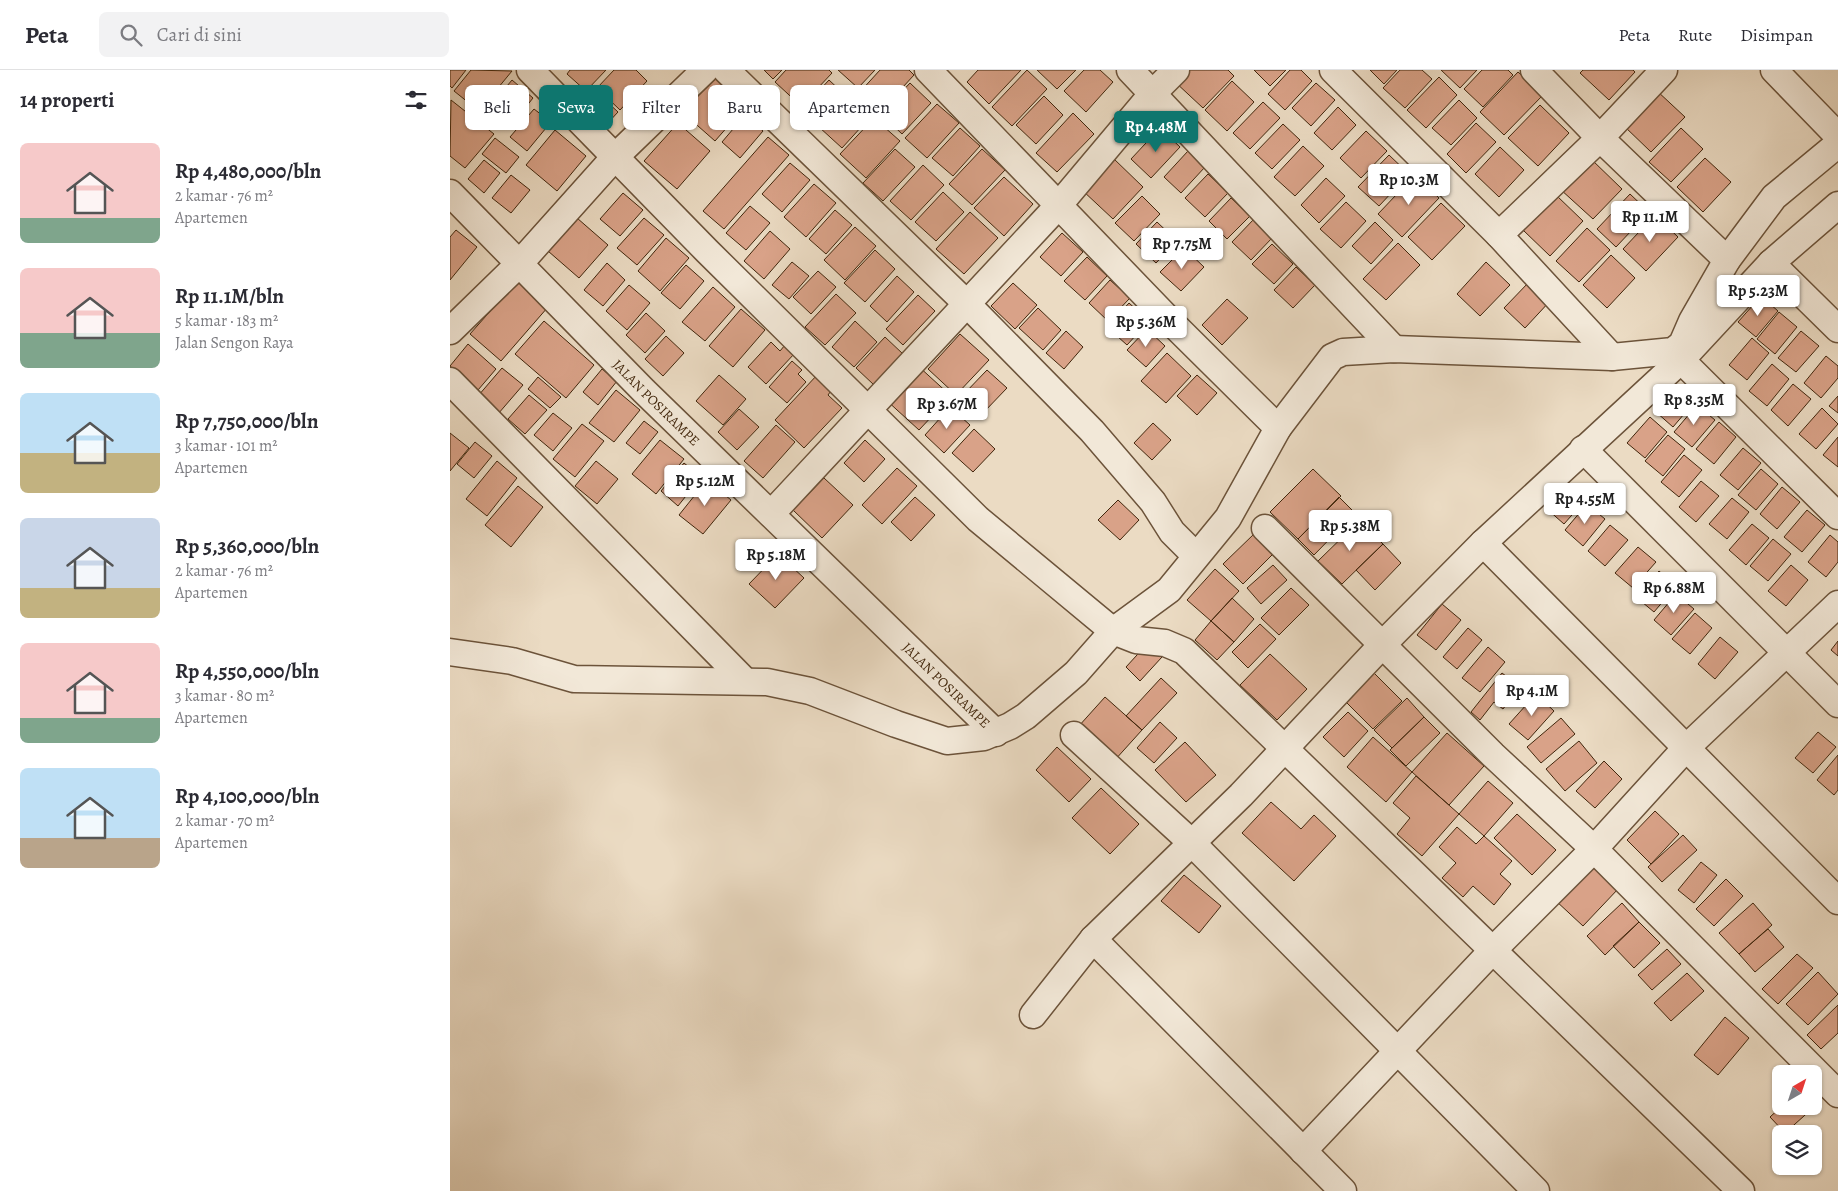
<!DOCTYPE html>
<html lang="id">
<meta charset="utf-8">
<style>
body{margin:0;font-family:Alegreya,serif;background:#f2f2f3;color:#2b2b33;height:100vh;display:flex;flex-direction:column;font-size:19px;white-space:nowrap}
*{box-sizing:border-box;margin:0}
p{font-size:16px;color:#7c7c81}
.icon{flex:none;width:28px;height:28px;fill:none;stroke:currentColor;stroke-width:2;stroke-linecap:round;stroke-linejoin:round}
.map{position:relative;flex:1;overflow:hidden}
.details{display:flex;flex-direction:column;background:#fff;width:450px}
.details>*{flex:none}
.top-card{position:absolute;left:15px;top:15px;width:475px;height:45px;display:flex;gap:10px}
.needle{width:32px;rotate:39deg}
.fabs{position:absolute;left:1322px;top:995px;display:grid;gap:10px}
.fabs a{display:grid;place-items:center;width:50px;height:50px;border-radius:8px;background:#fff;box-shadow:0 1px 4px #0004;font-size:25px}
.price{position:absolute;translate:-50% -42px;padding:0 11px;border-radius:5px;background:#fff;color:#222;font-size:16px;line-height:32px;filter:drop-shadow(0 1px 2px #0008)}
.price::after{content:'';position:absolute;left:50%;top:30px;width:15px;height:11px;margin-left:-8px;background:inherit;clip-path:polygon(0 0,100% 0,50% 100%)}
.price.current{background:#0f766e;color:#fff}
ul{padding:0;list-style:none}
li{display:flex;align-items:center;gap:15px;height:125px;padding:0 20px}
li span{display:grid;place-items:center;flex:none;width:140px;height:100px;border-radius:8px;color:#555}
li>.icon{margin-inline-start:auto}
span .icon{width:60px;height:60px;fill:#fffc;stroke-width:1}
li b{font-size:21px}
h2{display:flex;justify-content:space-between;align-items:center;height:60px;padding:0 20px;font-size:21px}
.tag{padding:0 18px;border-radius:8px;background:#fff;box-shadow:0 1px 4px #0004;font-size:18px;line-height:45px}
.tag.current{background:#0f766e;color:#fff}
header{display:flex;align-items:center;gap:30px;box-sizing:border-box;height:70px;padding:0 25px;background:#fff;border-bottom:1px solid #e1e1e2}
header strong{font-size:24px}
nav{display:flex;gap:28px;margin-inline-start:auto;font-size:18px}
.search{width:350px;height:45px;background:#f2f2f3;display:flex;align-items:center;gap:12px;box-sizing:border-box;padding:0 18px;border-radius:8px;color:#7c7c81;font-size:19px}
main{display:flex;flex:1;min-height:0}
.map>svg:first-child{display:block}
.building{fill:#d9a288;stroke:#41260c}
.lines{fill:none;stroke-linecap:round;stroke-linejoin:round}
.minor-casing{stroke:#6c533a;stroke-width:29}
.minor{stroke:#f2e8d8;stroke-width:26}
.labels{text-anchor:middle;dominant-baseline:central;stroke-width:4;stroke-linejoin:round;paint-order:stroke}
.street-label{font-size:14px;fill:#41260c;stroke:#f2e8d8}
</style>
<header>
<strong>Peta</strong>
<div class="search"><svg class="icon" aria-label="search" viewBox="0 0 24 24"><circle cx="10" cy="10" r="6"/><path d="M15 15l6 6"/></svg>Cari di sini</div>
<nav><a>Peta</a><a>Rute</a><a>Disimpan</a></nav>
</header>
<main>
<section class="details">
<h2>14 properti<svg class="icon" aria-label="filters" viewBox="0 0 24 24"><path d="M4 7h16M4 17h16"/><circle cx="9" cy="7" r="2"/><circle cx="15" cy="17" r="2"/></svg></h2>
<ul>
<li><span style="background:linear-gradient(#f6c9c9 75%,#7fa58c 0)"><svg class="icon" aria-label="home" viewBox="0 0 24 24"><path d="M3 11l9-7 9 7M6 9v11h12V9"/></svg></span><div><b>Rp 4,480,000/bln</b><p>2 kamar · 76 m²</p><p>Apartemen</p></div></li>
<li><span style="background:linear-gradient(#f6c9c9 65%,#7fa58c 0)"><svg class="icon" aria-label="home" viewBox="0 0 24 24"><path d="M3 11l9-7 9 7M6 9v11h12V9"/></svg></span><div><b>Rp 11.1M/bln</b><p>5 kamar · 183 m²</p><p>Jalan Sengon Raya</p></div></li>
<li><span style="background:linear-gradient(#bfe0f5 60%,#c2b280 0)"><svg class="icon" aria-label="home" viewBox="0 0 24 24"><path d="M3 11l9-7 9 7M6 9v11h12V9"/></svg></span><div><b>Rp 7,750,000/bln</b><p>3 kamar · 101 m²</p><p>Apartemen</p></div></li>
<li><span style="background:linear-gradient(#c9d6e8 70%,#c2b280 0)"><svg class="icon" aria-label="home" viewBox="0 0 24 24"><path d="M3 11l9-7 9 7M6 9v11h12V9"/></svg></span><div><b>Rp 5,360,000/bln</b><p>2 kamar · 76 m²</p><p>Apartemen</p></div></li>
<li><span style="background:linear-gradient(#f6c9c9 75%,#7fa58c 0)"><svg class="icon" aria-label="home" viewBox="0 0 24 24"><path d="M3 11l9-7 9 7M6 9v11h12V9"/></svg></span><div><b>Rp 4,550,000/bln</b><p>3 kamar · 80 m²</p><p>Apartemen</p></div></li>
<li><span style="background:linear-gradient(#bfe0f5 70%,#b9a48a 0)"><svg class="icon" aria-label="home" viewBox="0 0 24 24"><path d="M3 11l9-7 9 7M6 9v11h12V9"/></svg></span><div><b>Rp 4,100,000/bln</b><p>2 kamar · 70 m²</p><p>Apartemen</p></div></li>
</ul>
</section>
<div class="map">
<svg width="1388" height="1121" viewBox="0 0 1388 1121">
<rect width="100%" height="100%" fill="#ebdbc3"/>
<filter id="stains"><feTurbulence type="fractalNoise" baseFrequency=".004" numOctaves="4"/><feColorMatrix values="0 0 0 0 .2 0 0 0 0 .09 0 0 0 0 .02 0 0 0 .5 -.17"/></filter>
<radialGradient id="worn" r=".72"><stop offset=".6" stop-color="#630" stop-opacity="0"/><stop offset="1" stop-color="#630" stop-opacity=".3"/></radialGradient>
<path class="building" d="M0,0H16L2,18L0,16Z
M21,0L62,1L29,41L4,21Z
M120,0H156L136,21L117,4Z
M164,0H186L197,11L170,40L147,18Z
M314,0H332L323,9Z
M336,0H379L382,3L351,36L325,12Z
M388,0H425L408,18Z
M430,0H459L464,5L430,42L409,23Z
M528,0H571L539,34L517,12Z
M577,0L597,19L562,56L542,37Z
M587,0H626L607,19Z
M634,0H650L663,12L636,42L614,21Z
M735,0H778L784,6L753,38L724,11Z
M804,0H836L820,16Z
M840,0H851L862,11L835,40L818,24Z
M920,0H947L934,14Z
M950,0H972L982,9L955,38L933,18Z
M991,0H1027L1010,18Z
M1032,0H1058L1063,5L1033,37L1014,19Z
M1133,0H1183L1185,2L1159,30L1130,3Z
M267,1L301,30L265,71L231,41Z
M1068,2L1093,25L1054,65L1030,42Z
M989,7L1007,25L976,58L957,40Z
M62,10L83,28L59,58L37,40Z
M379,10L395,25L369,53L353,38Z
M782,11L804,32L777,61L755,40Z
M460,13L481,33L452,64L431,44Z
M866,13L885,30L861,56L842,38Z
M143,19L168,42L156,55L130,32Z
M1206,20L1235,47L1201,82L1173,55Z
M401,24L423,44L392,78L369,57Z
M594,26L613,45L586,74L566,55Z
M1,30L44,64L15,98L0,86Z
M1009,30L1027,48L1001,75L982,58Z
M813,32L830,48L800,79L783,63Z
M487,34L509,53L477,88L455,68Z
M1090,35L1119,63L1088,96L1058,68Z
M888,37L906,55L882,80L864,63Z
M84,39L101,52L77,81L60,67Z
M623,43L644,64L607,102L586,83Z
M295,45L313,61L290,88L272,72Z
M424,48L450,71L416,108L390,84Z
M228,53L260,81L227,119L194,91Z
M1026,53L1046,72L1016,103L997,84Z
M833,54L850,70L822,99L805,83Z
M510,58L530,76L503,106L482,88Z
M710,58L730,77L701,108L681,89Z
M1231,58L1253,79L1221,112L1199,92Z
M105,60L136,86L107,121L76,95Z
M916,61L937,81L911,108L890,88Z
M318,67L339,85L274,159L253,141Z
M45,68L69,87L56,103L32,84Z
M853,76L874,96L845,126L824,107Z
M1050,77L1074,100L1049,127L1025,104Z
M445,79L465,97L433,131L413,113Z
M532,79L555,100L522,135L499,114Z
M738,81L755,97L731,123L714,107Z
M939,85L959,104L929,136L908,117Z
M663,88L693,117L663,149L632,120Z
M1140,88L1172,119L1143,149L1110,119Z
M1255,88L1281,112L1253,142L1227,117Z
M34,90L50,103L34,123L18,109Z
M340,93L360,110L332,142L312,124Z
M473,95L494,115L461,150L440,131Z
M758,104L778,123L755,147L735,128Z
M61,105L80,120L61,143L42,128Z
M965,105L989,128L952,167L928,144Z
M554,107L583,134L554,166L524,138Z
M876,108L895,126L869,153L851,135Z
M364,114L386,133L356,167L334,147Z
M493,122L514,142L486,171L465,152Z
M173,123L193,140L170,166L150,149Z
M1180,124L1199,142L1166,177L1147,159Z
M1106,125L1133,151L1100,186L1073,160Z
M692,126L710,144L684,171L665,153Z
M781,128L800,146L777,169L759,151Z
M896,132L916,151L891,178L870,159Z
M991,133L1015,156L982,190L958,167Z
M300,136L320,153L296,180L276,163Z
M385,140L402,155L376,184L359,169Z
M520,142L548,168L514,204L486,179Z
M1205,145L1228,167L1196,201L1173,179Z
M127,148L158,175L129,208L98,181Z
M194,148L214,165L187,195L167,178Z
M804,149L823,167L801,190L782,172Z
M707,152L727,171L706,193L686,174Z
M925,152L943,170L921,194L902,176Z
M405,157L426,176L395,210L374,190Z
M1137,158L1160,180L1129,212L1106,191Z
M6,160L27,177L0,210V167Z
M320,161L340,179L314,209L294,191Z
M612,163L633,182L611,206L590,187Z
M216,168L239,188L210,221L188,201Z
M948,173L970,195L936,230L913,209Z
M822,174L843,194L824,214L802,194Z
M734,178L754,197L731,221L710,202Z
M425,180L445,199L415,232L394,213Z
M1161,185L1185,208L1157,238L1133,215Z
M637,187L657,206L635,230L614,211Z
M342,192L359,206L339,229L322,215Z
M1036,192L1060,215L1030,246L1007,224Z
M157,193L175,210L153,236L134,220Z
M236,195L254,211L230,239L211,223Z
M846,197L865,215L843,238L824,220Z
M368,201L386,217L361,244L343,227Z
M447,206L464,222L437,252L420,236Z
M660,210L680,228L658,251L639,233Z
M67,211L98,237L51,291L20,264Z
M1080,211L1101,230L1075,258L1054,238Z
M563,213L587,235L565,259L541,236Z
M179,215L200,233L177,260L156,241Z
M263,217L285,237L255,271L232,252Z
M386,224L406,243L375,275L355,257Z
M468,225L485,241L453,275L436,259Z
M1311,226L1328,241L1306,267L1288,252Z
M777,229L798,248L772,275L752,255Z
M679,233L699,251L677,275L657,257Z
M588,238L611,260L593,280L569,258Z
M291,239L315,260L283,297L259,276Z
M1329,242L1347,257L1325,284L1307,269Z
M196,243L215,261L195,283L176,265Z
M94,251L144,295L116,328L65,284Z
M405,251L427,272L404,297L382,277Z
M697,259L715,276L696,297L677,280Z
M616,261L633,277L614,299L596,283Z
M1351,261L1369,276L1346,302L1328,288Z
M510,264L539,290L506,325L478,299Z
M216,266L234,283L213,306L195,289Z
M435,267L453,284L424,315L406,298Z
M1302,268L1319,283L1297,310L1279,295Z
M321,272L330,281L335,275L345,283L316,314L298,297Z
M18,274L46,299L28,320L0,296Z
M717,283L741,306L716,333L691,311Z
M1376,286L1388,296V308L1371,328L1354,313Z
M342,291L352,300L348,304L356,312L337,333L319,317Z
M1322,294L1339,309L1317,336L1299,321Z
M467,295L501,326L469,360L435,329Z
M52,298L73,315L48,344L28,326Z
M152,299L167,311L148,335L133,322Z
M537,300L557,318L533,343L513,325Z
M368,304L383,318L378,325L392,338L354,378L325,350Z
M269,305L296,329L273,355L246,331Z
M747,305L767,323L747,345L727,326Z
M88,307L111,327L100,338L78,319Z
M1343,314L1361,329L1338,356L1321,340Z
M1228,315L1246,330L1223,357L1206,342Z
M166,320L190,340L164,372L139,353Z
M79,325L97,340L75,364L58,349Z
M1388,326V343L1379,336Z
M1247,335L1265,350L1242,377L1224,362Z
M500,337L520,355L494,383L475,365Z
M1372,338L1388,354L1366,379L1349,364Z
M289,339L309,357L287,380L268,362Z
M103,343L122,358L103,381L84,365Z
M1200,347L1217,362L1195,388L1177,373Z
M194,351L208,362L190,384L176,373Z
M1269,352L1286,367L1264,394L1246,379Z
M703,353L721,370L702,390L684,373Z
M132,354L154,371L125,407L103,389Z
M326,355L345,372L313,408L294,391Z
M524,359L545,379L523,402L502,383Z
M0,363L19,378L0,401Z
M1218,365L1235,379L1213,406L1195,391Z
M1388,367V397L1373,385Z
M210,370L234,389L206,424L182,404Z
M415,370L435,389L414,412L394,393Z
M25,372L42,386L24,408L7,394Z
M1293,378L1311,393L1288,420L1270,405Z
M1234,385L1252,400L1229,427L1211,412Z
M47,391L67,408L37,446L16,429Z
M146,391L168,409L147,434L125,416Z
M234,393L251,407L228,436L211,421Z
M447,398L467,416L432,454L412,435Z
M863,399L891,426L848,469L820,442Z
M1311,399L1328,414L1306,440L1288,425Z
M374,408L403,435L372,468L343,440Z
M257,410L281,430L253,464L229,445Z
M1251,411L1269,426L1246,452L1229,437Z
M1119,413L1137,428L1114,454L1097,439Z
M68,416L93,437L61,477L35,455Z
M1332,417L1350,432L1327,459L1310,444Z
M465,427L485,445L461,471L441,452Z
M889,427L905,443L864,485L848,469Z
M1282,428L1299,442L1277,469L1259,454Z
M668,430L689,450L670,470L648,450Z
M1137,434L1155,449L1133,476L1115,460Z
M1357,440L1375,455L1352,482L1334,467Z
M909,451L933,474L892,514L868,491Z
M1302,454L1319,468L1296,495L1279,480Z
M1160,455L1178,470L1155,496L1138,481Z
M805,463L824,483L793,514L773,494Z
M1380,465L1388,472V492L1376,507L1358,492Z
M1323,469L1341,484L1318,511L1300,496Z
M933,474L951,493L925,520L906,500Z
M1188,477L1206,492L1183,518L1165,503Z
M328,484L354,508L325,538L299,514Z
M823,495L837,510L811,534L797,518Z
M1341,495L1358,510L1336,536L1318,521Z
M765,499L789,521L761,551L737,530Z
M1209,501L1226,516L1204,542L1186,527Z
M841,518L859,535L829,565L811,548Z
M1226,524L1244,539L1221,565L1204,550Z
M782,528L804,549L784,572L761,551Z
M992,534L1011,550L986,580L967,565Z
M1245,543L1262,558L1240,584L1222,569Z
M761,551L784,572L767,590L745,570Z
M810,554L826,569L798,598L782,582Z
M1018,558L1032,570L1007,599L993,587Z
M1270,567L1288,582L1265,609L1248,594Z
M1388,571V586L1381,580Z
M698,573L712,587L690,611L676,597Z
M1038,577L1055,592L1030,622L1012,608Z
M820,584L857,619L827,650L790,615Z
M921,600L952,631L923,659L893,629Z
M1052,603L1070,617L1053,639L1044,632L1030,650L1021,642Z
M711,608L727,623L692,660L676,646Z
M1086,624L1104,641L1078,670L1059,654Z
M655,627L692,660L664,691L628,657Z
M957,628L974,647L942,678L924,660Z
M898,642L918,661L894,687L873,667Z
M974,647L990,663L956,696L940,680Z
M1111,648L1125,664L1091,693L1077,677Z
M710,652L727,668L704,693L687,678Z
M1368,662L1386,677L1363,703L1345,688Z
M997,663L1034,696L999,735L962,702Z
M923,667L962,702L936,732L897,697Z
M1129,671L1147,693L1115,721L1096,699Z
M735,672L766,705L736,732L705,700Z
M607,677L641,709L619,732L586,700Z
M1388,685V720L1384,725L1367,710Z
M1154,691L1172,709L1145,738L1126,721Z
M966,706L1009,744L972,786L947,764L960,748L943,733Z
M1038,711L1063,733L1034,766L1009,744Z
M651,718L689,754L660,784L622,748Z
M821,732L851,759L864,745L886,766L844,811L792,763Z
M1205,741L1229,764L1201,794L1177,770Z
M1067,744L1106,780L1082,805L1044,768Z
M1007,757L1026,774L1034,766L1062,791L1050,804L1061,814L1044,835L1023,816L1013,827L992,808L1006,793L989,777Z
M1233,765L1247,780L1212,812L1198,797Z
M1142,791L1169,818L1133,856L1105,830Z
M1251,792L1267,805L1244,833L1228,820Z
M734,805L771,836L749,863L711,831Z
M1276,809L1293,826L1264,856L1246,839Z
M1172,833L1189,852L1155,885L1137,866Z
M1303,833L1322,855L1289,884L1269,863Z
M1189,852L1210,873L1184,898L1163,876Z
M1318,859L1334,877L1305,902L1289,884Z
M1217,879L1231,894L1202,920L1188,905Z
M1347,884L1363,898L1328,934L1312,919Z
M1368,902L1388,924L1358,955L1336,934Z
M1237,903L1254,921L1221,951L1204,933Z
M1388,935V963L1371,979L1357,965Z
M1275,947L1299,968L1268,1005L1244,985Z
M1332,1036H1363L1364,1037L1335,1063L1320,1047Z"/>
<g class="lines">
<g class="minor-casing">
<g id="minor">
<path d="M80,0L257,181L528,449L663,561L686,570L715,573L734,581L1291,1121"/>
<path d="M276,0L517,234L642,361L703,432L722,462L746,486"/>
<path d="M478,0L723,254L828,358"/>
<path d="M680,0L944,279"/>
<path d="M883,0L1049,165L1162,287"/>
<path d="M1084,0L1150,68L1277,190"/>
<path d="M1324,0L1388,66"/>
<path id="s1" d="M0,123L194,321L546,663"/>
<path d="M1049,165L1150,68L1214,0"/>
<path d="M1321,193L1388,259"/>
<path d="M0,261L70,193L164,88L255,0"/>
<path d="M1231,290L1388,446"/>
<path d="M0,311L295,611"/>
<path d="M1133,379L1388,634"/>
<path d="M321,444L608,136L703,23L726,0"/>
<path d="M815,458L1043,685L1144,779L1388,1024"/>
<path d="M1033,473L1388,831"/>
<path d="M0,582L62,591L124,609L317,612L360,621L446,654L497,671L534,667L560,656L576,646L626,603L663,561L719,520L778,448L828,358L882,287L893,282L944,279L1162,287L1223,281L1232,274L1242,251L1277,190L1324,127L1388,74"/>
<path d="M624,665L742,773L1086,1121"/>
<path d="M643,869L893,1121"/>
<path d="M583,945L643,869L791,725L933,574L1033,473L1231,290L1321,193L1388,135"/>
<path d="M853,1081L1043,880L1144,779L1235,679L1388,534"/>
</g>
</g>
<use href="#minor" class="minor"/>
</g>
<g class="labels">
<g class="street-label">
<text stroke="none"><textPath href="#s1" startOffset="294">JALAN POSIRAMPE</textPath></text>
<text stroke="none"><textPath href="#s1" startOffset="699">JALAN POSIRAMPE</textPath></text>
</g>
</g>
<rect width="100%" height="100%" filter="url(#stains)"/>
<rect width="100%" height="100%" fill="url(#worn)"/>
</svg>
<div class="fabs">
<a><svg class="needle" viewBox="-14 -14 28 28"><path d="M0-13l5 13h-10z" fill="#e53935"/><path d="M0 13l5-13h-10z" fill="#7c7c81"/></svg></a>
<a><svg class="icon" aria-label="layers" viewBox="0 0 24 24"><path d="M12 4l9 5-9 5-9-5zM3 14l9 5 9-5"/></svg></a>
</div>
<b class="price current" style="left:706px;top:83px">Rp 4.48M</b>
<b class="price" style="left:959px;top:136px">Rp 10.3M</b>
<b class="price" style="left:1200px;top:173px">Rp 11.1M</b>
<b class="price" style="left:732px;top:200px">Rp 7.75M</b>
<b class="price" style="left:1308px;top:247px">Rp 5.23M</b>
<b class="price" style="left:696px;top:278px">Rp 5.36M</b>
<b class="price" style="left:1244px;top:356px">Rp 8.35M</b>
<b class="price" style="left:497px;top:360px">Rp 3.67M</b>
<b class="price" style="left:255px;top:437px">Rp 5.12M</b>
<b class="price" style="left:1135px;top:455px">Rp 4.55M</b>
<b class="price" style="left:900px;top:482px">Rp 5.38M</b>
<b class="price" style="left:326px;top:511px">Rp 5.18M</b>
<b class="price" style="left:1224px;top:544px">Rp 6.88M</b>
<b class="price" style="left:1082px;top:647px">Rp 4.1M</b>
<div class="top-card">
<a class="tag">Beli</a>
<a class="tag current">Sewa</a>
<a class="tag">Filter</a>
<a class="tag">Baru</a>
<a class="tag">Apartemen</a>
</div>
</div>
</main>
